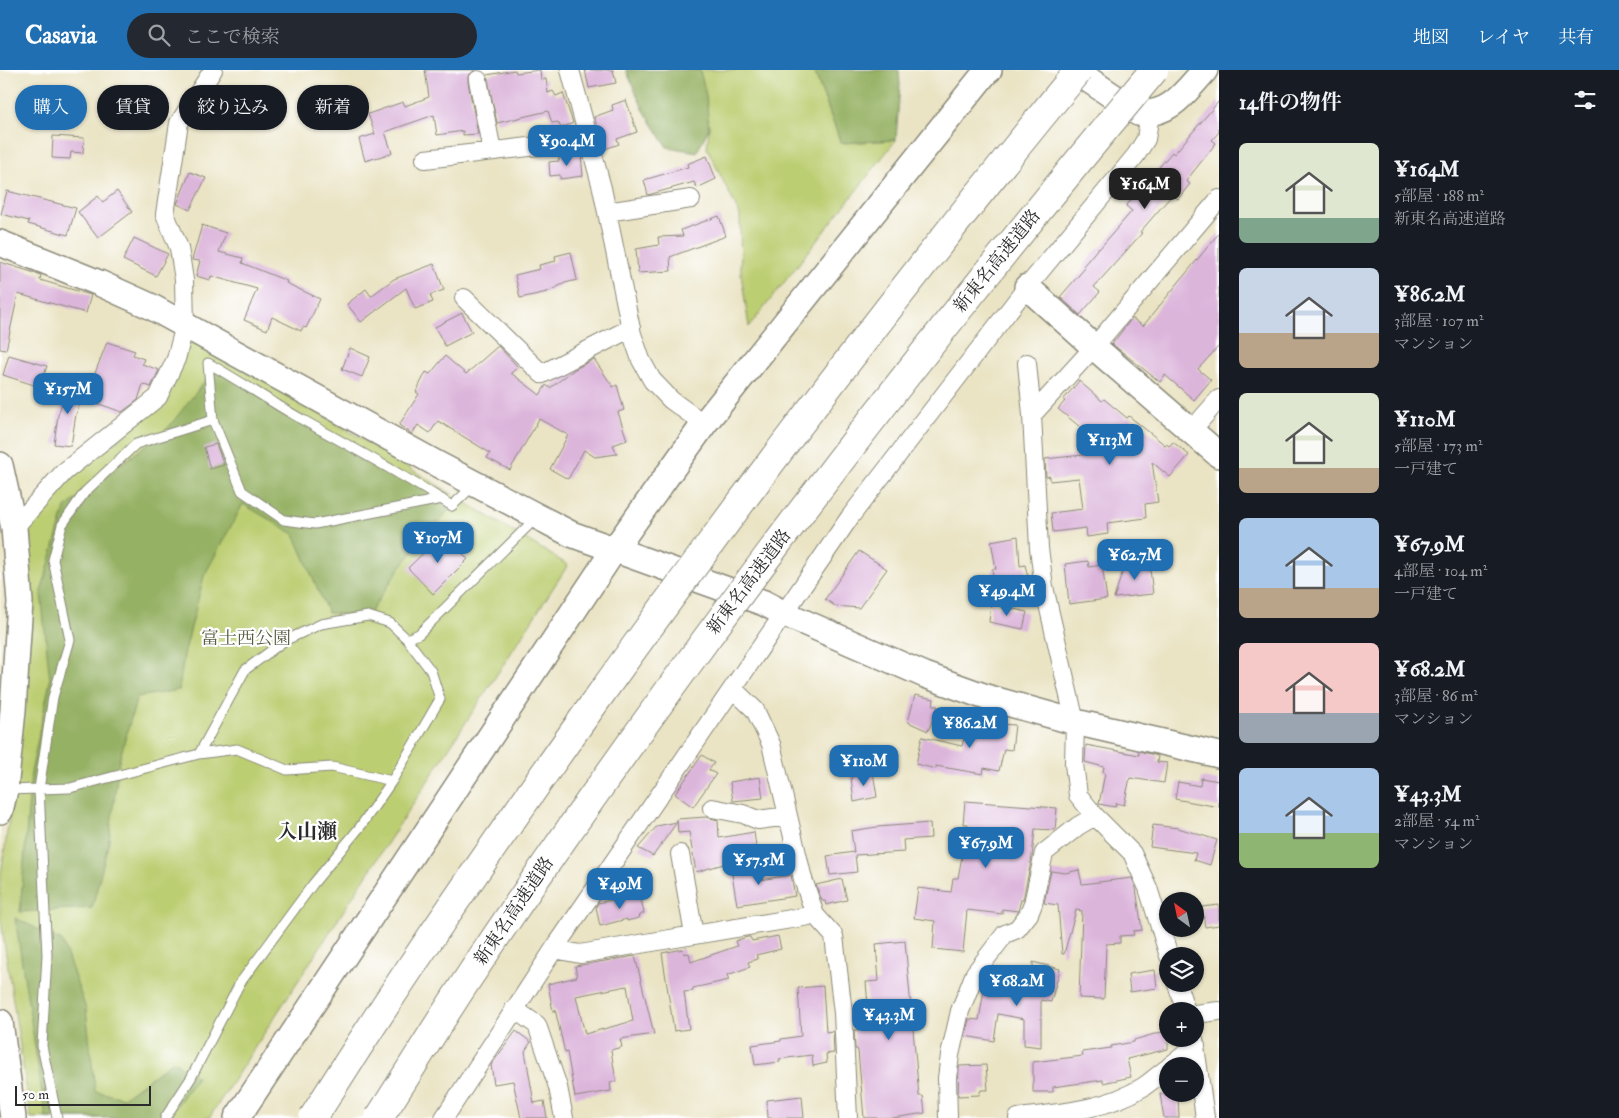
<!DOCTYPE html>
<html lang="ja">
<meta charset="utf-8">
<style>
body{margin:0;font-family:"IM FELL Double Pica","Noto Serif JP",serif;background:#242831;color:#f1f3f6;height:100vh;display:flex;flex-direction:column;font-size:19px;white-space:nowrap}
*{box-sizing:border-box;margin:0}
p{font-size:16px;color:#9ea1a6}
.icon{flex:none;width:28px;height:28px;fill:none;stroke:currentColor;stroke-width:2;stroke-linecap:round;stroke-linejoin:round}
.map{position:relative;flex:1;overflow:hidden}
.side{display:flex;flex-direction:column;background:#171b24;width:400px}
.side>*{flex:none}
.top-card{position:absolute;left:15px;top:15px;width:475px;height:45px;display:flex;gap:10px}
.needle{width:32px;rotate:327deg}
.tools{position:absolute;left:1159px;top:822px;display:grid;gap:10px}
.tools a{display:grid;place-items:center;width:45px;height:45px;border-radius:50%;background:#171b24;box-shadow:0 1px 4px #0004;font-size:25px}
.scale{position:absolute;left:15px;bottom:12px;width:136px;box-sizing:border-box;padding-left:5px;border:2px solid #2b2b2b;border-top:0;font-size:14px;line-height:18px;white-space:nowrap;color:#2b2b2b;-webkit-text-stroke:4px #fff;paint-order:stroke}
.price{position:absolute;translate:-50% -42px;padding:0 11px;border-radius:10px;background:#1f6fb2;color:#fff;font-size:16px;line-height:32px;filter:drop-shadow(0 1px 2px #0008)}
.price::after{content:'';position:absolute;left:50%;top:30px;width:15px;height:11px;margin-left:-8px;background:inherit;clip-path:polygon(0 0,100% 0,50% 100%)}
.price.active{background:#222;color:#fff}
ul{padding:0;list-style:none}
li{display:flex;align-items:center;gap:15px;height:125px;padding:0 20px}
li span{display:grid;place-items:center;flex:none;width:140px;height:100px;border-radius:8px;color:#555}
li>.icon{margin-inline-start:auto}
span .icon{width:60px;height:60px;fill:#fffc;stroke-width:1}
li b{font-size:21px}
h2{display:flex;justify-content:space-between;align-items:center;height:60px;padding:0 20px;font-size:21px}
.pill{padding:0 18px;border-radius:22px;background:#171b24;box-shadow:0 1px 4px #0004;font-size:18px;line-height:45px}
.pill.active{background:#1f6fb2;color:#fff}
header{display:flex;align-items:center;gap:30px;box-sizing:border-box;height:70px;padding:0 25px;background:#1f6fb2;color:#fff}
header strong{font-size:24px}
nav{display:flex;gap:28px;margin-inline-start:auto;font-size:18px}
.search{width:350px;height:45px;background:#242831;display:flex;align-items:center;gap:12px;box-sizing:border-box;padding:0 18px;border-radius:28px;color:#9ea1a6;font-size:19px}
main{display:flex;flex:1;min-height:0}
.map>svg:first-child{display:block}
.green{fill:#bcce72;stroke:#747c4e}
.forest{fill:#95b164;stroke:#606e48}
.building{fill:#dcb5db;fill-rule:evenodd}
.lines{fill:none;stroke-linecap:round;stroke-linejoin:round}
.lane-casing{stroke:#8a8878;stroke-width:11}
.street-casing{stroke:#8a8878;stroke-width:20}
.secondary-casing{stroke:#8a8878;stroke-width:28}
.lane{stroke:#fff;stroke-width:9}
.street{stroke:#fff;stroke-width:18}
.secondary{stroke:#fff;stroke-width:25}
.highway-bridge-casing{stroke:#8a8878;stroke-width:30;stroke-linecap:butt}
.highway-bridge{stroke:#fff;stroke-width:28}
.labels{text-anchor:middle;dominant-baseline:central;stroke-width:4.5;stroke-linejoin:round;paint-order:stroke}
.street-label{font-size:18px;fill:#2b2b2b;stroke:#fff}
.park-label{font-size:18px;fill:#565c40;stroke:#fff}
.quarter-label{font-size:20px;font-weight:bold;fill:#2b2b2b;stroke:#fff}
</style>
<header>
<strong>Casavia</strong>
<div class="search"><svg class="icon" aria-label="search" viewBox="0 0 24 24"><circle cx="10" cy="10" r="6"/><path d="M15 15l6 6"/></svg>ここで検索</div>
<nav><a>地図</a><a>レイヤ</a><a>共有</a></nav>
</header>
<main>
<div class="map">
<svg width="1219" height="1048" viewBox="0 0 1219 1048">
<rect width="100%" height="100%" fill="#fff"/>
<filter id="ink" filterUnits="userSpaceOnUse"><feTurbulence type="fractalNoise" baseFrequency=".02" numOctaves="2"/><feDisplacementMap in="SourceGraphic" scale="10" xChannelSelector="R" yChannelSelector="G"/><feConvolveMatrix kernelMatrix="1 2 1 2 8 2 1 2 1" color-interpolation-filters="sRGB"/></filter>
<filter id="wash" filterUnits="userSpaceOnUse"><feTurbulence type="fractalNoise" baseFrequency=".0096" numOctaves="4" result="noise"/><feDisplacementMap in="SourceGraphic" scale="20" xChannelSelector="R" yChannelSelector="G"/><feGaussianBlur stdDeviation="1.12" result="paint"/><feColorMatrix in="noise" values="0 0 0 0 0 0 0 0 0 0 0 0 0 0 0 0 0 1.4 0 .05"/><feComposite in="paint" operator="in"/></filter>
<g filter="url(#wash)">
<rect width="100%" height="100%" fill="#eae4c5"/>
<path class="green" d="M697,0H814L841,73L896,70L749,257L741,204L740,145L707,78L709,58Z
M189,263L568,495L209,1048H31L0,845V810L12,728L18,453L160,334Z"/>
<path class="forest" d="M626,0H700L706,25L709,58L697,82L667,77L643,39Z
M814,0H899L900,14L896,70L841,73Z
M216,297L452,436L401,496L368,546L328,543L294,464L243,434L204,506L184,585L179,620L137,627L119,691L109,771L92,838L20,842L31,703L50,611L41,522L65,438L168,358Z
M15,848L62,871L86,939L95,1021L123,1028L173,991L197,1007L168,1048H46Z"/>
<g id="blocks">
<path class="building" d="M425,0H475L468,6V12L478,64L463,65V61L437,65L434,45L385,62L392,83L365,91L359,69L375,64L368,44L403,32L405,36L429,27Z
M515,0L516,3L540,0L541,10L546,9L548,23L553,21L556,26L563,23L573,53L561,58L558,52L552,53L548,41L497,53L487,5Z
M585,0H613L616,13L589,18Z
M626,30L637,62L617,69L619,74L605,79L594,47L613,40L612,35Z
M1219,31V62L1212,70L1216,73L1186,111L1190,114L1178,129L1172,125L1140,162L1142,163L1094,217L1100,222L1080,245L1060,227L1085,198L1083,196L1099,177L1100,178L1132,141L1126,136L1172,82L1174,84Z
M53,66L84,68L83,83L71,82L70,89L52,88Z
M581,84L583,106L560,109V105L550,106L549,92L559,91V86Z
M707,86L716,109L697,118L694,112L648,125L644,110L688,97L687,94Z
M190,102L206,108L190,140L177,134Z
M7,121L76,138L68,165L28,154L29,151L1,144Z
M117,121L132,142L98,168L78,142L98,126L103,132Z
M719,146L726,166L670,187L671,201L638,203L636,179L659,175L658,167L683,166L681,160Z
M202,155L226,163L219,182L243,188L242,193L287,211L286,213L320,229L306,258L303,257L301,261L272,247L267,260L244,250L257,219L211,206L210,210L196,206L200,191L192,190Z
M1219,163V276L1198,299L1211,310L1194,330L1165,305L1160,312L1112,274L1132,248L1143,256Z
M134,168L168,184L156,206L123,190Z
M571,182L577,210L565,213L547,222L520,228L515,205L540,199L539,195L556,191L555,186Z
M0,192L41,205L40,210L91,225L86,243L18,224L6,280L0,279Z
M434,194L444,220L430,225L433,232L415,239L406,218L361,252L347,234L366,219L371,226L394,209Z
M462,243L472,262L445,276L435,257Z
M107,272L135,281L133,285L144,289L142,294L159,300L151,317L143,314L138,330L122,342L85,329Z
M498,276L518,297L511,303L540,325L546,315L550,318L575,299L594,289L613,317L617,315L624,340L618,342L627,370L613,375L617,384L595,387L584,380L568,409L550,399L568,365L539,349L510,400L487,388L490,383L438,351L430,363L418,355L412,364L399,355L419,324L416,322L426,302L430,304L445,286L466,304Z
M350,278L370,287L362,307L342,299Z
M9,285L47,296L40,317L3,305Z
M1079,311L1102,331L1104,329L1127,348L1129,346L1165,375L1166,374L1169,376L1173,372L1189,385L1170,407L1152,392L1158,432L1145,434L1146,448L1107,453L1108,464L1087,467L1086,458L1053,462L1051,443L1083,439L1079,408L1050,411V406L1046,407L1045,389L1111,382L1058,339L1065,331L1063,330Z
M69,313L86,319L76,344L71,376L54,374L58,345Z
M216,374L224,395L210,399L204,377Z
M443,464L468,489L433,524L408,498Z
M1018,466L1020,496L1025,495L1029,511L994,512L992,499H996L991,471Z
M859,481L887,499L859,538L835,536L825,529Z
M1088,491L1089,497L1102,495L1107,529L1069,534L1065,494Z
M1149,491L1153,524L1114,528L1125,494Z
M991,534L1027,542L1023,559L989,552Z
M915,625L934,629L933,636H938L928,661L908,652Z
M969,649L1000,657V654L1015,655L1012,680L1004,679L999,701L984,698L983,704L936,696V699L916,694L922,667L962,676Z
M1086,675L1139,685V681L1158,686L1157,692L1167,693L1164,713L1130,708L1124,735L1116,733L1115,737L1099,734L1105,703L1103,702L1104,697L1085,692Z
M702,685L714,693L709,700L716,704L693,737L675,724Z
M873,702L877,727L854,732L851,707Z
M760,707L763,728L733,731L730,712Z
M1201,708L1219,711V737L1175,729L1178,712L1200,716Z
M965,731L1057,738L1055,760L1035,759L1032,787L1023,830H1021L1018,841L1002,839V844L967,840L963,882L933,879L935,851L914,848L918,818L951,822L953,808H958L968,754H963Z
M706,747L718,750L719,768L754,762L756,776L725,785L727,793L696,802L689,762L678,763L677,749Z
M677,752L653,786L638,778L657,756Z
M930,753L931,768L903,770L904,782L855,785L857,802L830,805L827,786L854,782L851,761L877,757Z
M1153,755L1178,758L1217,770L1210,795L1194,790L1196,783L1150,777Z
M758,795L760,810L791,805L795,826L737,835L731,798Z
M1079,800L1082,814L1132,808L1136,818L1142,860L1133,861L1134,865L1120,866V873L1106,874L1104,929L1079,928L1082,841L1076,840L1064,884H1062L1058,835L1044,833L1051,801L1065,803Z
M842,809L847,830L826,835L825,831H822L816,815Z
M640,824L644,843L640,845L639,848L627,851V849L600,856L596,837L598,833Z
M1219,835V855L1205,857L1202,837Z
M778,866L781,879L756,885L758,889L748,892L750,897L727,905L729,910L693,918V921L684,922L689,959L674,961L662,883L683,879L684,884L689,883L691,892L737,876L735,871L747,867H750L752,871Z
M905,871L919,1026H923L925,1043L893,1048H864L858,981L857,979H855L854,960L870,959L866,912L879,911L876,874Z
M635,886L654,964L620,969L622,977L611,980L616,1011L610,1012L611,1021L575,1027L567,982L565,983L555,939L553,942L548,914L577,907L575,896ZM627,916L633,951L585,964L576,926Z
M1033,892L1060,899L1051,932L1041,930V977L1024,975V949L998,944L994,971L965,966L969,949L979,950L984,920L1026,927L1033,900Z
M1155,900L1157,918L1130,922L1128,904Z
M823,916L826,962L833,961L834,983L826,984L827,993L813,996L812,985L779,989L780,992L755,995L752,975L781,971V969L801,966L798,918Z
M1168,960V979L1127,989L1131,1007L1103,1013V1010L1053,1017V1022H1033V992L1083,986L1082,982L1111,978V976L1134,972V970Z
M516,961L531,972L525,981L534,1033L544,1031L547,1048H521L513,1011L494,1014L491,995Z
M986,995L988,1020H981L979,1025L958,1026L959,996Z
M1160,1024H1178L1179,1048H1164Z
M802,1026L804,1048H768L767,1030Z"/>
</g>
</g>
<g filter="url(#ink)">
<use href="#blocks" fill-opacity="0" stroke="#8a8878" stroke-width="1"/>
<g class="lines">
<g class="lane-casing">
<path id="lane" d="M213,350L242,421L284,450L315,454L442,429
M199,684L237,679L287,700L332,697L392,711L440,629L431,601L407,569
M7,720L70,718L199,684L245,600L284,571L321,554L368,546L390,553L407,569L419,564L535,449
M57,1048L42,976L47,885L39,719L53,627L70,570L53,490L62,455L80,429L85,422L136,374L213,350L208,293C240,311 271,332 303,350C353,378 404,405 452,436L473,416
M165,1048L191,1008L240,913L313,814L360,757L392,711"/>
</g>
<g class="street-casing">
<path id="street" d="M570,0L602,118L632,264L641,290L652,310L671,330L704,354
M478,10L492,81
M425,89L589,70
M607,142L691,129
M464,228L542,304L631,258
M1027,293L1032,345L1039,478L1044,517L1075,652L1074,694L1078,725L1095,746L1132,783L1148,818L1169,886
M1032,345L1094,277L1219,129
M1191,361L1219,329
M14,458L64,402L158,327L176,289L185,255L184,210L179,178L165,144L179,53L213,0
M733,619L755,640L771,674L803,809L815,845L834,866L843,943L848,1048
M712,738L743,744L758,750L788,746
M680,784L694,865
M554,879L580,884L815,845
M1177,914L1186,941
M514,939L537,955L558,1017L564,1048
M1195,944L1219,941
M1194,969L1205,1048
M1170,996L1196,976
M444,1048L554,879L850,447L1027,217L1136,85L1146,69L1150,44
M948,1048L947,1008L950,985L960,941L975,903L1005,864L1017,859L1029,844L1033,834L1044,783L1078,756L1095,746
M1018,1048C1060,1043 1106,1040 1143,1017C1151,1012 1159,1004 1168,998"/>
</g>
<g class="secondary-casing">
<path id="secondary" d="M1074,0L1138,43C1170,46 1185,22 1205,0
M0,173L99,213L150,236L437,394L571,464L764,533L785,544L925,605L986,627L1075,652L1219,685
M1027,217L1094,277L1219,385
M0,395L14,458L20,532L13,640L5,720L0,741
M0,952L13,1048
M237,1048L614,480L704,354L986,2L989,0"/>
</g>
<use href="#lane" class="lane"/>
<use href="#street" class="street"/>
<use href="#secondary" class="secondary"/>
<g class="highway-bridge-casing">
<path id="highway-bridge" d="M313,1048C397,913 488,783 580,653C739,430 905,212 1079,0
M379,1048C409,1002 437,955 467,910C543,795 623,683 704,572C848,376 998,186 1154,0"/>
</g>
<use href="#highway-bridge" class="highway-bridge"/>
</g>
</g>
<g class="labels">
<g class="street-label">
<text transform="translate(997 191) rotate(-51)">新東名高速道路</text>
<text transform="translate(749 512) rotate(-53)">新東名高速道路</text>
<text transform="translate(514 841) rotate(-56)">新東名高速道路</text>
</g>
<g class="park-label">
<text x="246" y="568">富士西公園</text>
</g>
<g class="quarter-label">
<text x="307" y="761">入山瀬</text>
</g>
</g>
</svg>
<div class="tools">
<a><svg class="needle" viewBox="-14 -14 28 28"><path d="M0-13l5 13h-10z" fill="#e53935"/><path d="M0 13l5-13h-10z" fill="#9ea1a6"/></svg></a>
<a><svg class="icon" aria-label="layers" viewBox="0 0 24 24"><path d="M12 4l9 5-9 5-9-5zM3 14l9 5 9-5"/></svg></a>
<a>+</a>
<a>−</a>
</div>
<div class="scale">50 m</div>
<b class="price" style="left:567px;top:97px">¥90.4M</b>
<b class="price active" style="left:1145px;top:140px">¥164M</b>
<b class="price" style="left:68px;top:345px">¥157M</b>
<b class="price" style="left:1110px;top:396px">¥113M</b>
<b class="price" style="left:438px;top:494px">¥107M</b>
<b class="price" style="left:1135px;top:511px">¥62.7M</b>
<b class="price" style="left:1007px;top:547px">¥49.4M</b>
<b class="price" style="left:970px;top:679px">¥86.2M</b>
<b class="price" style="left:864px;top:717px">¥110M</b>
<b class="price" style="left:986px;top:799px">¥67.9M</b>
<b class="price" style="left:759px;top:816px">¥57.5M</b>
<b class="price" style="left:620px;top:840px">¥49M</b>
<b class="price" style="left:1017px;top:937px">¥68.2M</b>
<b class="price" style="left:889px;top:971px">¥43.3M</b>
<div class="top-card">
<a class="pill active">購入</a>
<a class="pill">賃貸</a>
<a class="pill">絞り込み</a>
<a class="pill">新着</a>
</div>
</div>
<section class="side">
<h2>14件の物件<svg class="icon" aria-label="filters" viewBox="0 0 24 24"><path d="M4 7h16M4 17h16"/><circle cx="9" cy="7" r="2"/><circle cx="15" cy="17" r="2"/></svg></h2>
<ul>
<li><span style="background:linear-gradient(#dfe7d0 75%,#7fa58c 0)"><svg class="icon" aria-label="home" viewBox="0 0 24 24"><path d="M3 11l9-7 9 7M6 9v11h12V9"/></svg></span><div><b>¥164M</b><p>5部屋 · 188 m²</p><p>新東名高速道路</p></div></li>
<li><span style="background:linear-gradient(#c9d6e8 65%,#b9a48a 0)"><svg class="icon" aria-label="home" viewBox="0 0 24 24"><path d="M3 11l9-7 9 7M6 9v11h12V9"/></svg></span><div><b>¥86.2M</b><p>3部屋 · 107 m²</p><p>マンション</p></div></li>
<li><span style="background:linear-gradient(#dfe7d0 75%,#b9a48a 0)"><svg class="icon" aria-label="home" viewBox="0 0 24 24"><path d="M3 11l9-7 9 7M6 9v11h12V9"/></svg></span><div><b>¥110M</b><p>5部屋 · 173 m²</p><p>一戸建て</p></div></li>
<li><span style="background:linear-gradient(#a9c7e8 70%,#b9a48a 0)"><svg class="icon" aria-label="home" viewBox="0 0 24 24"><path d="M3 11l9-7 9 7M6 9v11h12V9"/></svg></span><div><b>¥67.9M</b><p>4部屋 · 104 m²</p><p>一戸建て</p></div></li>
<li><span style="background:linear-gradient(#f6c9c9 70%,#9aa5b1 0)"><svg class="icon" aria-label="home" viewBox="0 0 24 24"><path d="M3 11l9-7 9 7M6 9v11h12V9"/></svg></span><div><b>¥68.2M</b><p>3部屋 · 86 m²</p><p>マンション</p></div></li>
<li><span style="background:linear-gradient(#a9c7e8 65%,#8fb573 0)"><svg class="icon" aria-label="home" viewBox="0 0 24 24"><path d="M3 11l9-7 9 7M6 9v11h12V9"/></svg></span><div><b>¥43.3M</b><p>2部屋 · 54 m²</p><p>マンション</p></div></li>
</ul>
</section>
</main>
